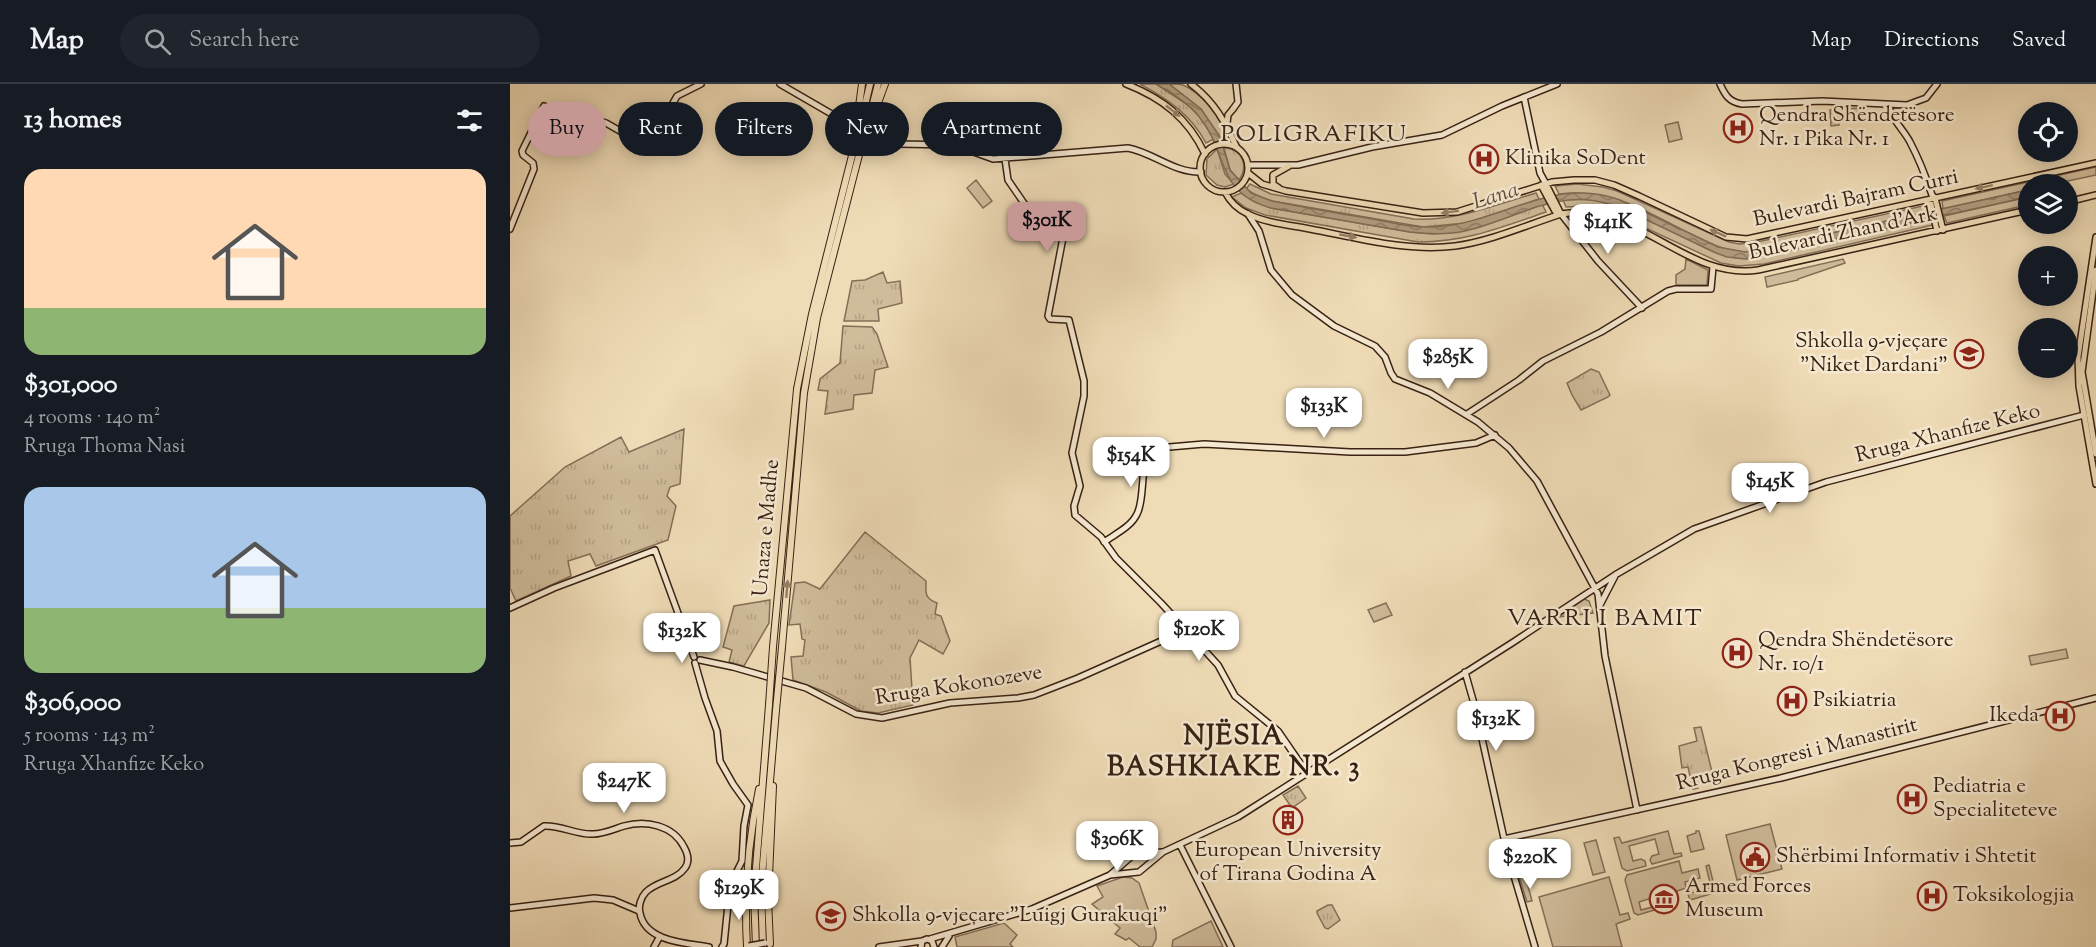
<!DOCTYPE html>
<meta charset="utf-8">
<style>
body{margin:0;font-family:"Sorts Mill Goudy",serif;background:#20242c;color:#f1f3f6;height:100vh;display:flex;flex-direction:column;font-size:22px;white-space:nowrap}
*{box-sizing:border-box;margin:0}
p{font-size:20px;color:#9ea1a6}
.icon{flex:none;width:33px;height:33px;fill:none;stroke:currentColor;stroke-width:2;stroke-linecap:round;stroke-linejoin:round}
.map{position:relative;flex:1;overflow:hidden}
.side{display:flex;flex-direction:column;background:#171b24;width:510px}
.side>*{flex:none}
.banner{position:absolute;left:18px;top:18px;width:570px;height:54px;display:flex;gap:12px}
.controls{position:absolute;left:1508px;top:18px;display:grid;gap:12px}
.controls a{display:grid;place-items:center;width:60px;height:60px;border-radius:50%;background:#171b24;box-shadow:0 3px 15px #0003;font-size:30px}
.price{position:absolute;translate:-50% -51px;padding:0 14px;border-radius:12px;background:#fff;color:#222;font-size:20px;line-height:39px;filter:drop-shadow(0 2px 3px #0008)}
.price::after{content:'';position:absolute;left:50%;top:36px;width:18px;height:14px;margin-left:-9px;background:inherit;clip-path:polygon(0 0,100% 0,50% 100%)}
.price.selected{background:#c59692;color:#111}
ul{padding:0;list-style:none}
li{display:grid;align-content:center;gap:12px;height:318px;padding:0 24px}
li span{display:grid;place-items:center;height:186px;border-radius:18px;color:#555}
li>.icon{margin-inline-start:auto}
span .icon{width:108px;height:108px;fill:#fffc;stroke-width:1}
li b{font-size:26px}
h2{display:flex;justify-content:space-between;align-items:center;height:72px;padding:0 24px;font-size:26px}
.chip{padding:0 21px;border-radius:27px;background:#171b24;box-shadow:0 3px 15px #0003;font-size:21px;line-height:54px}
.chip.selected{background:#c59692;color:#111}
header{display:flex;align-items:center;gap:36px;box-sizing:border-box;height:84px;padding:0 30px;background:#171b24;border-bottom:2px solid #363941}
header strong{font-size:28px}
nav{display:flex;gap:33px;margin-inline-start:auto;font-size:21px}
.search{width:420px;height:54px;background:#20242c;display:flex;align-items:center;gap:15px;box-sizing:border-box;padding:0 21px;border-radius:33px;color:#9ea1a6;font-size:22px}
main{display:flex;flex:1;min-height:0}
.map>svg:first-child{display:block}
.grass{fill:url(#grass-tufts);stroke:#846e57;stroke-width:1.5}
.green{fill:#d0bc9b;stroke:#846e57;stroke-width:1.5}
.water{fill:url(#water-waves);stroke:#816b54;stroke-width:1.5}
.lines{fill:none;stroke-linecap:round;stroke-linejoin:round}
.secondary-casing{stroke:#382113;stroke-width:8}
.primary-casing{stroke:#382113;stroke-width:8}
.highway-casing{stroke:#382113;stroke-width:8}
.secondary{stroke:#f5e8d0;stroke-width:5}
.primary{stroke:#efdcb7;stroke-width:5}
.highway{stroke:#efdcb7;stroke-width:6}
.secondary-bridge-casing{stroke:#382113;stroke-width:8;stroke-linecap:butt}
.highway-bridge-casing{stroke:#382113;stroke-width:8;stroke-linecap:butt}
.secondary-bridge{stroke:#f5e8d0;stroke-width:5}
.highway-bridge{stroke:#efdcb7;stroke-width:6}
.oneway{fill:#947e65}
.labels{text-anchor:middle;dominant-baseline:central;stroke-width:5;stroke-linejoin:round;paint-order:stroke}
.poi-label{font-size:21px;fill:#382113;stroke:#f5e8d0;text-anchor:start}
.street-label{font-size:21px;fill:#382113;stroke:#f5e8d0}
.water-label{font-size:22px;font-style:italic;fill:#624c39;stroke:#f5e8d0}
.quarter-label{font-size:24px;letter-spacing:1.5px;fill:#382113;stroke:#f5e8d0}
.district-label{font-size:27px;font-weight:bold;letter-spacing:1.5px;fill:#382113;stroke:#f5e8d0}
</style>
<header>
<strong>Map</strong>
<div class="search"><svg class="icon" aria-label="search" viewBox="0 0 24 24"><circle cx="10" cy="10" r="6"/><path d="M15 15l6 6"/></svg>Search here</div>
<nav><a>Map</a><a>Directions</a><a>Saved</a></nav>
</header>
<main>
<section class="side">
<h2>13 homes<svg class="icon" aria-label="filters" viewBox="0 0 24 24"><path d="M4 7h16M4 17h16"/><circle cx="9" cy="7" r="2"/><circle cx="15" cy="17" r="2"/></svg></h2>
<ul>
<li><span style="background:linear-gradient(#ffd9b3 75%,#8fb573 0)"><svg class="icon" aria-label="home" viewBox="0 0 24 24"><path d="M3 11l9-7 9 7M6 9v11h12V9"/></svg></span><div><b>$301,000</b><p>4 rooms · 140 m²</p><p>Rruga Thoma Nasi</p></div></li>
<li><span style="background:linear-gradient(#a9c7e8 65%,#8fb573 0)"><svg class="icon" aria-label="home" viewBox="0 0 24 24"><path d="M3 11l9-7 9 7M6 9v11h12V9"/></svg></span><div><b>$306,000</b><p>5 rooms · 143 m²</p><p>Rruga Xhanfize Keko</p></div></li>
</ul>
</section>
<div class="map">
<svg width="1586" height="863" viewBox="0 0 1586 863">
<defs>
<pattern id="grass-tufts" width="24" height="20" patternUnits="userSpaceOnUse" patternTransform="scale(1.5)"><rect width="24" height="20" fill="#d0bc9b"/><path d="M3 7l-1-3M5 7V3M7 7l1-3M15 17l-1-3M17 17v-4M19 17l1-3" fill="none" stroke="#b3a185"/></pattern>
<pattern id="water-waves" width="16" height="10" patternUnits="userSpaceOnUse" patternTransform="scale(1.5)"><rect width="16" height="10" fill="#b19c7f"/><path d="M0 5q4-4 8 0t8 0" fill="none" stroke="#917f67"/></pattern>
</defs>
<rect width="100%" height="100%" fill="#efdcb7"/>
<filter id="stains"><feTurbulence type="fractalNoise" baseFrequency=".00333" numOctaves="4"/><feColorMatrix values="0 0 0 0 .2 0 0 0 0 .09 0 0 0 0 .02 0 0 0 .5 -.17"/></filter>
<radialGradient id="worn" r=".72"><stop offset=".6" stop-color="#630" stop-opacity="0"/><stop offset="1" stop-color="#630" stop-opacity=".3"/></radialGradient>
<path class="grass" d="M630,0H646L679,22L691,34L704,55L696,59C681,31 658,15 630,0Z
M659,0C663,0 669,0 673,1C692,9 711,33 716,53H710L691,25Z
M714,64C732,64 739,82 729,96L720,86Z
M707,65L715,90L724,100L715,103L707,101L696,91L697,75Z
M740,100L761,110L904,135C947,137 985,121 1026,109L1029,115L956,139L913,143L762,117L749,113L736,105Z
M731,109L745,118L761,124L900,148L923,150L957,146L1032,120L1036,128C992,143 956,158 908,158L755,131L736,124L722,113Z
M373,188L377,199L390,197L392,219L368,225L369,237H334L342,197L355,196Z
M333,242L362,243L367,250L378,283L365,286L362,309L344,311L343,325L315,330L318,307L308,306L310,295L330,279Z
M1081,285L1089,288L1100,311L1098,313L1071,326L1062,311L1057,299Z
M174,345L170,400L160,403L157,412L166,422L158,456L86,482L80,470L58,477L61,492L6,517L0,504V432L55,383L111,353L119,368Z
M355,448L416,497C416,509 414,514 427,519L425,530L431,532L440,557L433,570L409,556L400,574L403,621L368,629L351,627L316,608L283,596L281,573L293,572L295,556L292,555L290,540L279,541L285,499L295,498L310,505Z
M1074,515L1079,517L1083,529L1049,533Z
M260,516L259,539L234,582L219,578L222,566L213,563L224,522Z
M1191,643L1204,696L1189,699L1188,704L1183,705L1178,683L1172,684L1169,662L1187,657L1184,644Z
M788,702L796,714L782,724L773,711Z
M1009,768L1022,817L1017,818L1002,770Z
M818,821H822L830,836L818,845L815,844L807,829V827Z"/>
<path class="green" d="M1349,24V35L1329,37V41L1321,42L1320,26Z
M1168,38L1172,55L1159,58L1155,41Z
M1586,83V91L1544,100H1518V106L1433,125L1432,117Z
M466,96L482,117L473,124L457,104Z
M1067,100L1093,103L1107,107L1219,158L1229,160L1247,158L1417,121L1420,128L1240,168C1217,169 1200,159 1179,149C1135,127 1101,104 1049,110L1045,102Z
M1518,113V121L1508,123L1437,139L1434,132Z
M1079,115C1114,121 1146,140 1178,155C1199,166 1219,177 1244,174L1421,135L1423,141L1254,180L1229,182L1211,179L1099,127L1077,122L1056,123L1053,116Z
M1176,175L1198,186L1197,201H1166V191L1175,185Z
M1333,175L1335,179L1288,195V196L1257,203L1255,193Z
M876,519L882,531L864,538L858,526Z
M1556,565L1558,574L1521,581L1519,572Z
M1260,740L1272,785L1227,796L1216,751Z
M1158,747L1164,770L1171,769L1172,772L1142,780L1140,776L1142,772L1149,770L1145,755L1119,762L1123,777L1131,775L1135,777L1136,782L1117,787L1112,784L1104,754L1109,753L1112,759Z
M1186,747H1189L1194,765L1181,768L1177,752L1186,749Z
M1086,756L1095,788L1083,791L1074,759Z
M1169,777L1172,789L1188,785L1190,794L1175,798L1176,804L1158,810L1156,807L1147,809L1148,812L1129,818L1131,826L1150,821L1151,824L1128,831L1124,829L1115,796L1117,791Z
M1199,781L1205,805L1204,809L1180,816L1178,810L1201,803L1196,782Z
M613,793L622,794L629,799L646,848V855L642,863H630L619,854L616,856L605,850L610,844L582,820L593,813L587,802Z
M1099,793L1110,831L1118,829L1120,835L1106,840L1112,863H1043L1029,813Z
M701,837L713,863H662L663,856Z
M494,839L507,851L500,860L503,863H447L445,853Z"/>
<path class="water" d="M646,0H659L691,25L710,53L720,86L741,109L762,117C794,123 825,129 857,134C879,138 902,144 924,143C990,140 1043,91 1110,116L1208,163L1235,168L1518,106V113L1236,175L1217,173L1206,169L1114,125C1050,99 1015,133 955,147C937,151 918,150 900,148L761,124C705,108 719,70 690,34C679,19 662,10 646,0Z"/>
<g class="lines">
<g class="secondary-casing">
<path id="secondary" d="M270,0L351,47L365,54L389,60L444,61L483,75L618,64C644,69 664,89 691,88
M1210,0C1215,11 1219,18 1232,20L1312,17L1397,21L1416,14L1427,0
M1014,13L1030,89L1036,100
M1379,21C1380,34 1394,46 1400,58C1409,75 1416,93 1422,111L1425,114
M723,25L728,18L726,0
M495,75L498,96L520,128C531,135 545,132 556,138L538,232L540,235L559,236L574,297V312L562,369L570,402L564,422L565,431L591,453L606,474L651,519L708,581L725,612L768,647L797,689
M738,81H788L862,63L932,51L992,22L1047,0
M738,130L749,147L761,186L782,211L824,242L865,262L875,273L881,289L885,295L920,309L968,338L999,364L1027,397L1088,510L1095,572L1127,726
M1051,130L1088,177L1132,224
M0,145L24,85L23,79L13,71L12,67L34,22L53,30L72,32L96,39L124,55H137L144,52L167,12L191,0
M957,330L1009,296L1033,277L1091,248L1158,207L1166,205H1201L1203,183
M594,458C605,450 621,443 627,430C637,411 626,375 648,364L694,360L840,368H895L966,359L985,351
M1090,521L1105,492
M0,524L44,504L145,466L184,573
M190,576L223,583L296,604L346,630L372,634L440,619L508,614L524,611L568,594L676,546
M185,579L195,614L207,647L210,677L223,700L238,721L234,742L232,777L220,801L214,860L212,863
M955,588L965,623L997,768L1025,863
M994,755L1271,694L1586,614
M0,759L11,758L34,742C51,741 66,751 83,750C94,750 104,745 114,742C136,736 163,741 174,763C178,770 180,777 175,784C166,797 147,797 136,808C131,813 128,822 130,829C135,858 177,859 199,863
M670,761L721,863
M600,791L629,788L653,768L728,733L1002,559L1105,491L1184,445L1316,398L1574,331
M0,824L84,814L103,816L129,827
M420,855L522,825L600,791L623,771L652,768
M144,863L150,852
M369,863L412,857
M411,863L412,857L417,855L422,857L424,863
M432,863L439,852"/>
</g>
<g class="primary-casing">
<path id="primary" d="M616,0C652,14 678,34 695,70
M681,0C705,18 715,38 727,64
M717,39L718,31L723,25
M690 84a24 24 0 1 1 48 0a24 24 0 1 1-48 0Z
M738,89L752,100L776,107L913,129L947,128L1042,98L1064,96H1085L1104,101L1129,112L1216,153L1237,155L1586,79
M1036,100L1051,130
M1031,101L1045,127L1051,130
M769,104L763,100V91L779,82
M715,108C720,118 727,125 738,130C756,139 780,141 800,145C847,154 898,168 945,162C981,157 1017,141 1051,130C1125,116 1176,197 1248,186L1518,126
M1425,114L1433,146
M1420,116L1427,147
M1557,118L1586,111
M1586,153L1568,273L1569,302L1586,400
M1586,186L1572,288L1586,370"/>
</g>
<g class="highway-casing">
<path id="highway" d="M361,27L368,0
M352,34L360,0
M347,37L352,0
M360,41L375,0
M263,563L287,305
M272,563L294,309
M260,860L258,815L263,702
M237,863C234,810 238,757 249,705
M246,863L244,809L259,621
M253,863L251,804L266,626"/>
</g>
<use href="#secondary" class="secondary"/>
<use href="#primary" class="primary"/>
<use href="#highway" class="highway"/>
<g class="secondary-bridge-casing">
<path id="secondary-bridge" d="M239,862L255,859"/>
</g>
<g class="highway-bridge-casing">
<path id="highway-bridge" d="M287,305L302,230L351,36
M294,309L307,234L357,40
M259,621L263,563
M266,626L272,563"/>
</g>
<use href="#secondary-bridge" class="secondary-bridge"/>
<use href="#highway-bridge" class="highway-bridge"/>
</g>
<defs><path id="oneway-solid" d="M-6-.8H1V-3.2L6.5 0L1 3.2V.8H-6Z" transform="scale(1.5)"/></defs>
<g class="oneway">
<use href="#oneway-solid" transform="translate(663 27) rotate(38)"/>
<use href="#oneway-solid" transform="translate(1474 103) rotate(168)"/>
<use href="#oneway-solid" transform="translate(940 128) rotate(173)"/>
<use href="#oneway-solid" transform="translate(1208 149) rotate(-156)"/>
<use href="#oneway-solid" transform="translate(838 152) rotate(10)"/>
<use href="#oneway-solid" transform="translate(277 505) rotate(-85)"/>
</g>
<defs>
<g id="hospital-ring" transform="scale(1.5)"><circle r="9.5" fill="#f5e8d0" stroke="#8f2418" stroke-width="1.5"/><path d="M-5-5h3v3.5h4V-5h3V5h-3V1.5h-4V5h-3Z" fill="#8f2418"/></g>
<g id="school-ring" transform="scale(1.5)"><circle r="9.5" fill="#f5e8d0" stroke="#8f2418" stroke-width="1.5"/><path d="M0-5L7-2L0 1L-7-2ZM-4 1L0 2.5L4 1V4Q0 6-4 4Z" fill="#8f2418"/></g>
<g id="building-ring" transform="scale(1.5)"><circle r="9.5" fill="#f5e8d0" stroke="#8f2418" stroke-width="1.5"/><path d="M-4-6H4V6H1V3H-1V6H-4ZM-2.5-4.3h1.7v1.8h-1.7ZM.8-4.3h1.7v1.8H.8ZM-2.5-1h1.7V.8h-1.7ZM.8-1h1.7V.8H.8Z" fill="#8f2418"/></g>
<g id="civic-ring" transform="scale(1.5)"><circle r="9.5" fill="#f5e8d0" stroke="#8f2418" stroke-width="1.5"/><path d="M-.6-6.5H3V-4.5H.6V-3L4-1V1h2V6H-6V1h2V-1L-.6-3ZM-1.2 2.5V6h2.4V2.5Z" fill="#8f2418"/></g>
<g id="museum-ring" transform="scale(1.5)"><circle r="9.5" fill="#f5e8d0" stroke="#8f2418" stroke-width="1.5"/><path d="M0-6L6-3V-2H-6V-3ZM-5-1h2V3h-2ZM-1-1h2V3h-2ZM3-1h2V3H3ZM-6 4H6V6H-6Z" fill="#8f2418"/></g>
</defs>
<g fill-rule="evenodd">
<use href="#hospital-ring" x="1228" y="44"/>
<use href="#hospital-ring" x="974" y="75"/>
<use href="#school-ring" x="1459" y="270"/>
<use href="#hospital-ring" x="1227" y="569"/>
<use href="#hospital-ring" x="1282" y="617"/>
<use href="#hospital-ring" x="1550" y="632"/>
<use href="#hospital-ring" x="1402" y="715"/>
<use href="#building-ring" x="778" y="736"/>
<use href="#civic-ring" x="1245" y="773"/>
<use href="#hospital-ring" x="1422" y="812"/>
<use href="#museum-ring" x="1154" y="815"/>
<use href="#school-ring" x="321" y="832"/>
</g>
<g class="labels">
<g class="poi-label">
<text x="1249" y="32">Qendra Shëndetësore<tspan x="1249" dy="24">Nr. 1 Pika Nr. 1</tspan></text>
<text x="995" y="75">Klinika SoDent</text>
<text x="1438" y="258" text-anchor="end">Shkolla 9-vjeçare<tspan x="1438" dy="24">"Niket Dardani"</tspan></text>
<text x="1248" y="557">Qendra Shëndetësore<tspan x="1248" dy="24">Nr. 10/1</tspan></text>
<text x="1303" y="617">Psikiatria</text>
<text x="1529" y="632" text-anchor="end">Ikeda</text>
<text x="1423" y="703">Pediatria e<tspan x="1423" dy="24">Specialiteteve</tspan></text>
<text x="778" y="767" text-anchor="middle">European University<tspan x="778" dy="24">of Tirana Godina A</tspan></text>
<text x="1266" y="773">Shërbimi Informativ i Shtetit</text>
<text x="1175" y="803">Armed Forces<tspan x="1175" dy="24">Museum</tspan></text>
<text x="1443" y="812">Toksikologjia</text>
<text x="342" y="832">Shkolla 9-vjeçare "Luigj Gurakuqi"</text>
</g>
<g class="street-label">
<text transform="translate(1346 115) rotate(-12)">Bulevardi Bajram Curri</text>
<text transform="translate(1333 150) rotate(-12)">Bulevardi Zhan d'Ark</text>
<text transform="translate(1438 350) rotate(-14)">Rruga Xhanfize Keko</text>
<text transform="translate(257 444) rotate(-85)">Unaza e Madhe</text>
<text transform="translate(449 602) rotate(-9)">Rruga Kokonozeve</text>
<text transform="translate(1287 671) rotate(-14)">Rruga Kongresi i Manastirit</text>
</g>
<g class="water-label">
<text transform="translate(986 113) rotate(-17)">Lana</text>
</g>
<g class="quarter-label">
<text x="804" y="51">POLIGRAFIKU</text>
<text x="1095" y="535">VARRI I BAMIT</text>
</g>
<g class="district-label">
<text x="724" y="653">NJËSIA<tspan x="724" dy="31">BASHKIAKE NR. 3</tspan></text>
</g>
</g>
<rect width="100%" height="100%" filter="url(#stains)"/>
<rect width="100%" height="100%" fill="url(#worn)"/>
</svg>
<div class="controls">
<a><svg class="icon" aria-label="locate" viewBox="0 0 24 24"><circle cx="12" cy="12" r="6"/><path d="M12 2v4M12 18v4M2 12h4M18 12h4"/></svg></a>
<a><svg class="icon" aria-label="layers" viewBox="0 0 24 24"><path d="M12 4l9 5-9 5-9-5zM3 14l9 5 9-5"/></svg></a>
<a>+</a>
<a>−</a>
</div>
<b class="price selected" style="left:537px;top:169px">$301K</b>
<b class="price" style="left:1098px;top:171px">$141K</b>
<b class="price" style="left:938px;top:306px">$285K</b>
<b class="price" style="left:814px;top:355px">$133K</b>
<b class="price" style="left:621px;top:404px">$154K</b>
<b class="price" style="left:1260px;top:430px">$145K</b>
<b class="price" style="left:689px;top:578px">$120K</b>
<b class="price" style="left:172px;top:580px">$132K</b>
<b class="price" style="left:986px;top:668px">$132K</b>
<b class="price" style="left:114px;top:730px">$247K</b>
<b class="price" style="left:607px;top:788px">$306K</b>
<b class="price" style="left:1020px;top:806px">$220K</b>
<b class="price" style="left:229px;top:837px">$129K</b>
<div class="banner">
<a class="chip selected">Buy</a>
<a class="chip">Rent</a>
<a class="chip">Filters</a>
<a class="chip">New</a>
<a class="chip">Apartment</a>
</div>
</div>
</main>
